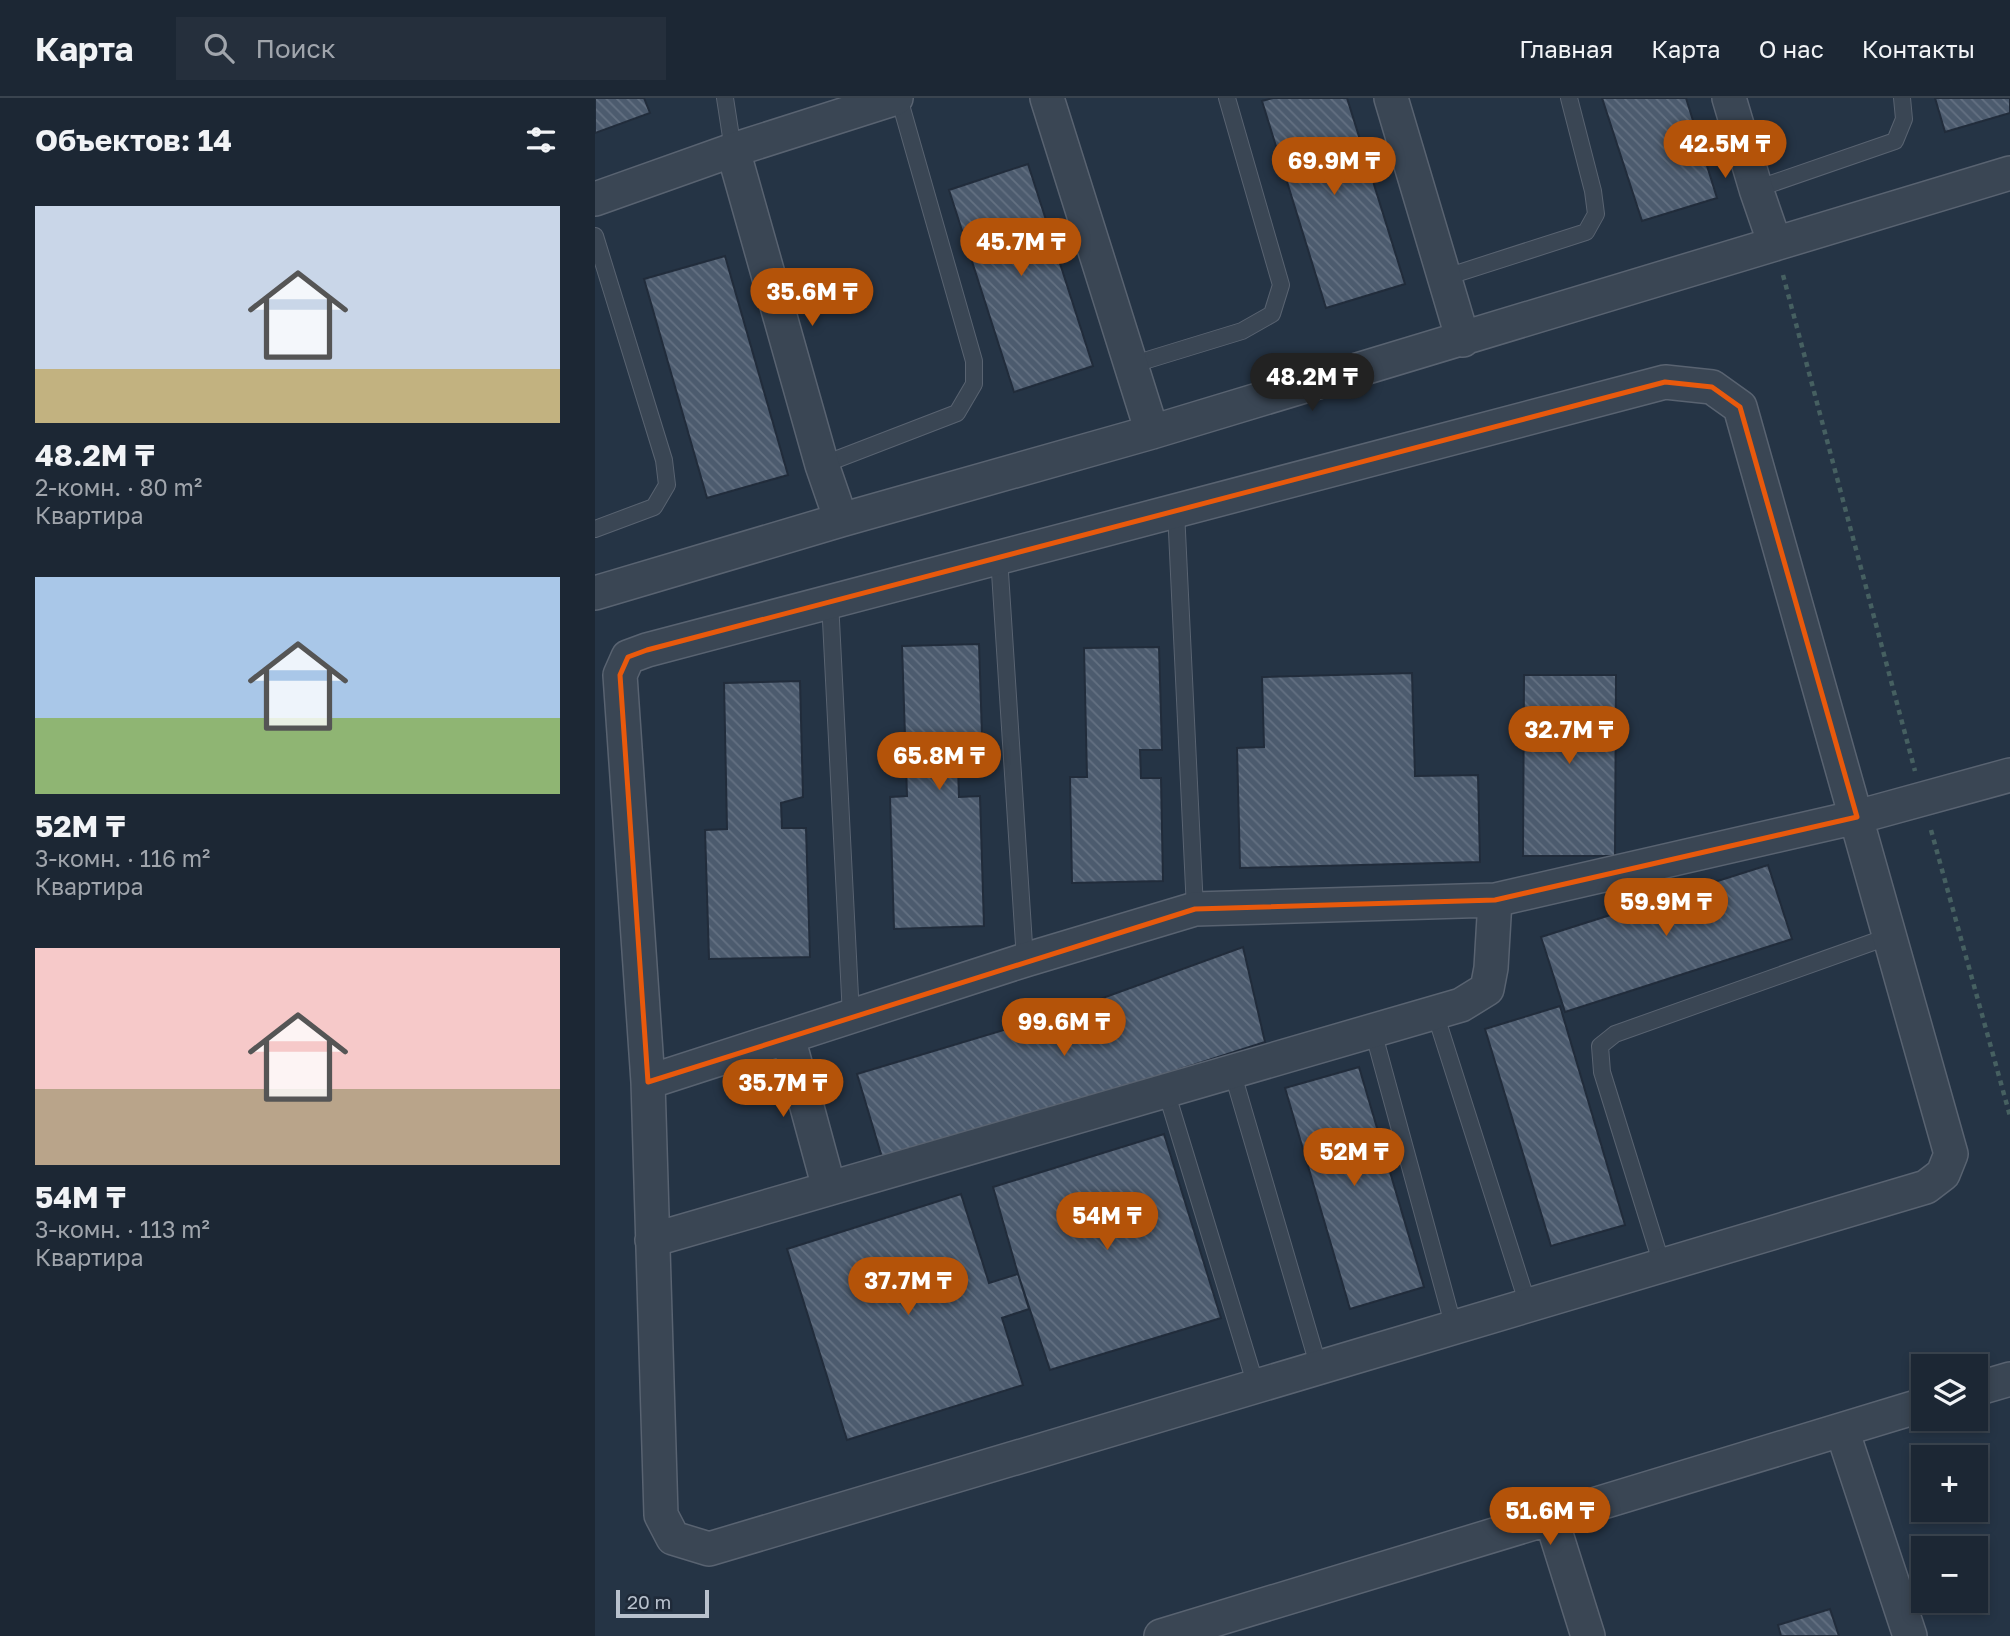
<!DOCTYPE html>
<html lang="ru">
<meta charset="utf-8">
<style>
body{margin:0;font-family:"Golos Text",sans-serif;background:#252f3c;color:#f1f3f6;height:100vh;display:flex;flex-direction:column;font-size:26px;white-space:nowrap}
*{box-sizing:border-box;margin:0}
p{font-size:23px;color:#a0a5ac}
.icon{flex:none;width:38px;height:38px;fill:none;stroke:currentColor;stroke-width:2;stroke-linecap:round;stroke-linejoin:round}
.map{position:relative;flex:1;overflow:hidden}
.details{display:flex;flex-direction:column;background:#1c2734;width:595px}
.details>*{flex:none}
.buttons{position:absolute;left:1316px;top:1256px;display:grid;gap:14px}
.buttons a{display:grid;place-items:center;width:77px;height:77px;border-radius:0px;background:#1c2734;box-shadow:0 4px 10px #0003,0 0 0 2px #3a444f;font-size:35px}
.scale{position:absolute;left:21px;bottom:18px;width:93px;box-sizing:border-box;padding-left:7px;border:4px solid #b8c1cd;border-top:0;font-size:19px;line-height:24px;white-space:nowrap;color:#b8c1cd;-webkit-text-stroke:5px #1f2a39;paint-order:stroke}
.price{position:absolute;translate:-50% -60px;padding:0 16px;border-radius:24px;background:#b45309;color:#fff;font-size:23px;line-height:46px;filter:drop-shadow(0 2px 4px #0008)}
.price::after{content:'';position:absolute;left:50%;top:42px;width:21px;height:16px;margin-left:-10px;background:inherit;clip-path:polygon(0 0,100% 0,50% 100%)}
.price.current{background:#222;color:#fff}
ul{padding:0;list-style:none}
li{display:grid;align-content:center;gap:14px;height:371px;padding:0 35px}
li span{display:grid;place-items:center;height:217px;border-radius:0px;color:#555}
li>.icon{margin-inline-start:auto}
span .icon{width:126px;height:126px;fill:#fffc;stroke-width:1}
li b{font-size:30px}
h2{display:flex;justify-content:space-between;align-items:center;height:84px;padding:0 35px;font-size:30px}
header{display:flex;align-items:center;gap:42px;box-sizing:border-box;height:98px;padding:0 35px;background:#1c2734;border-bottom:2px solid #3a444f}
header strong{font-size:33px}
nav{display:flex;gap:38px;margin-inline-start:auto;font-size:24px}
.search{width:490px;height:63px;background:#252f3c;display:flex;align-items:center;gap:18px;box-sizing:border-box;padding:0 24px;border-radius:0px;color:#a0a5ac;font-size:26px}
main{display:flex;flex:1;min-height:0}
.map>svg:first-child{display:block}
.building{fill:url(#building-back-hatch);stroke:#212c3b;stroke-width:2}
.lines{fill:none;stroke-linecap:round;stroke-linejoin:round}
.service-casing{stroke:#596371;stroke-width:18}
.minor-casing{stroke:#596371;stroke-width:36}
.path{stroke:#466061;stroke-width:4.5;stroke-dasharray:5 5;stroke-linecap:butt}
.service{stroke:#3a4654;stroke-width:16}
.minor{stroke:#3a4654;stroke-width:33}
.marked{fill:none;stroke:#e8590c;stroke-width:5;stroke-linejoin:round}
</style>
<header>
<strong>Карта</strong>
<div class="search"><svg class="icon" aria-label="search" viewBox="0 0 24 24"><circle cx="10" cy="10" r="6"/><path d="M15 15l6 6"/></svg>Поиск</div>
<nav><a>Главная</a><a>Карта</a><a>О нас</a><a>Контакты</a></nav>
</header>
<main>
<section class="details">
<h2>Объектов: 14<svg class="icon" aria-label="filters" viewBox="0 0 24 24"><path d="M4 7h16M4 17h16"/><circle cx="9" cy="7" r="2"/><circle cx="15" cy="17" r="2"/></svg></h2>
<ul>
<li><span style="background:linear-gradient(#c9d6e8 75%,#c2b280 0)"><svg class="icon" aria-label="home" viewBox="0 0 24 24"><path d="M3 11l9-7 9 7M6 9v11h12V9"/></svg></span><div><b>48.2M ₸</b><p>2-комн. · 80 m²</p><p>Квартира</p></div></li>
<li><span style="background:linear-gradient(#a9c7e8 65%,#8fb573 0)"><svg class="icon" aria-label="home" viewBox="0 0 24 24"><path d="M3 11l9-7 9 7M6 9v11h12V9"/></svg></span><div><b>52M ₸</b><p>3-комн. · 116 m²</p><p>Квартира</p></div></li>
<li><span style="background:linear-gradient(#f6c9c9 65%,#b9a48a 0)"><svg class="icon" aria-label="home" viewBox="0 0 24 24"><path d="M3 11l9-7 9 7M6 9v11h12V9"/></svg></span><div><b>54M ₸</b><p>3-комн. · 113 m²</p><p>Квартира</p></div></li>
</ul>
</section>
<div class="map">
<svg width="1415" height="1538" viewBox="0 0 1415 1538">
<defs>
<pattern id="building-back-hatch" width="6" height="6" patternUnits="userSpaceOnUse" patternTransform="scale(1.75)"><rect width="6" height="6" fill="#4c5b6e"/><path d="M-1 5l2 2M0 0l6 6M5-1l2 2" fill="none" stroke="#647182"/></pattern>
</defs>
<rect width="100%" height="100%" fill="#253445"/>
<path class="building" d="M0,0H49L55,15L0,35Z
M678,0H752L810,186L731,210L667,3Z
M1007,0H1091L1122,100L1047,123Z
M1340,0H1415V15L1350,34Z
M433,66L498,268L419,294L354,92Z
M130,158L193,377L112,400L49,181Z
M384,546L388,668L363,669L364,699L385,698L389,828L299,831L295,699L312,698L307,548Z
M564,549L567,652H545L546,680H566L568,783L477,785L475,679H492L489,550Z
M817,575L820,678L883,677L885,764L645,770L642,650L669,649L667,579Z
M929,577H1021L1020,758H928Z
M205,583L208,699L186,705L187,730H211L215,859L114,861L110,732L132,731L129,585Z
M1173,767L1197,841L970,914L946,839Z
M648,849L670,944L289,1066L262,976L472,913Z
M965,908L1030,1127L956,1148L890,931Z
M764,969L829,1189L755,1211L690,990Z
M569,1036L626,1220L455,1272L423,1176L398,1089Z
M366,1096L394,1185L423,1176L434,1211L407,1220L428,1287L252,1342L192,1151Z
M1235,1511L1244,1538H1186L1183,1527Z"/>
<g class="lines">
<g class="service-casing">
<path id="service" d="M130,0L138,52
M1161,91L1300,43L1309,21L1307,0
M0,138L69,362L72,387L59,409L0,431
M848,180L991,134L1001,116L998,93L974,0
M536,267L647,233L677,216L686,187L632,0
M227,367L362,315L379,286V263L304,0
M581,413L600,811
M404,459L430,862
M235,503L256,918
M840,915L933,1207
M778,933L859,1230
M637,973L724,1270
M571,993L661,1288
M1067,1167L1007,974L1005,948L1020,936L1295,838"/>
</g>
<g class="minor-casing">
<path id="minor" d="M452,0L557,334
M796,0L868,242
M1134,0L1161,91L1180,146
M138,52L227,367L246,422
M0,101L138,52L301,0
M1070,284L1117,289L1145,309L1356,1056L1348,1076L1331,1089L114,1451L78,1440L66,1417L53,984L25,577L33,559L52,552Z
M0,495L246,422L557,334L1415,75
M193,939L234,1090
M53,984L430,862L600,811L900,802L1262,719L1415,677
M57,1142L866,907L892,891L896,870L900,802
M1381,1291L1415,1281
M1247,1332L1315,1538
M956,1420L993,1538
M566,1538L1328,1307"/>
</g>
<path class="path" d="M1188,177L1320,673
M1336,732L1415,1018"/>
<use href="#service" class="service"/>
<use href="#minor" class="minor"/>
</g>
<path class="marked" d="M1070,284L1117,289L1145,309L1262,719L900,802L600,811L53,984L25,577L33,559L52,552Z"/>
</svg>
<div class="buttons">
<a><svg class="icon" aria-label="layers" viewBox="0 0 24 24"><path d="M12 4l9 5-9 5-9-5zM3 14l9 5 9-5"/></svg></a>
<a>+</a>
<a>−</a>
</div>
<div class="scale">20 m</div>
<b class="price" style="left:1130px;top:82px">42.5M ₸</b>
<b class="price" style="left:739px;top:99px">69.9M ₸</b>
<b class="price" style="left:426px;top:180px">45.7M ₸</b>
<b class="price" style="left:217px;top:230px">35.6M ₸</b>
<b class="price current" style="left:717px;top:315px">48.2M ₸</b>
<b class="price" style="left:974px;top:668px">32.7M ₸</b>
<b class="price" style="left:344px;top:694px">65.8M ₸</b>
<b class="price" style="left:1071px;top:840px">59.9M ₸</b>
<b class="price" style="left:469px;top:960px">99.6M ₸</b>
<b class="price" style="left:188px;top:1021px">35.7M ₸</b>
<b class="price" style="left:759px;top:1090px">52M ₸</b>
<b class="price" style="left:512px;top:1154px">54M ₸</b>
<b class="price" style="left:313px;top:1219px">37.7M ₸</b>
<b class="price" style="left:955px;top:1449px">51.6M ₸</b>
</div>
</main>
